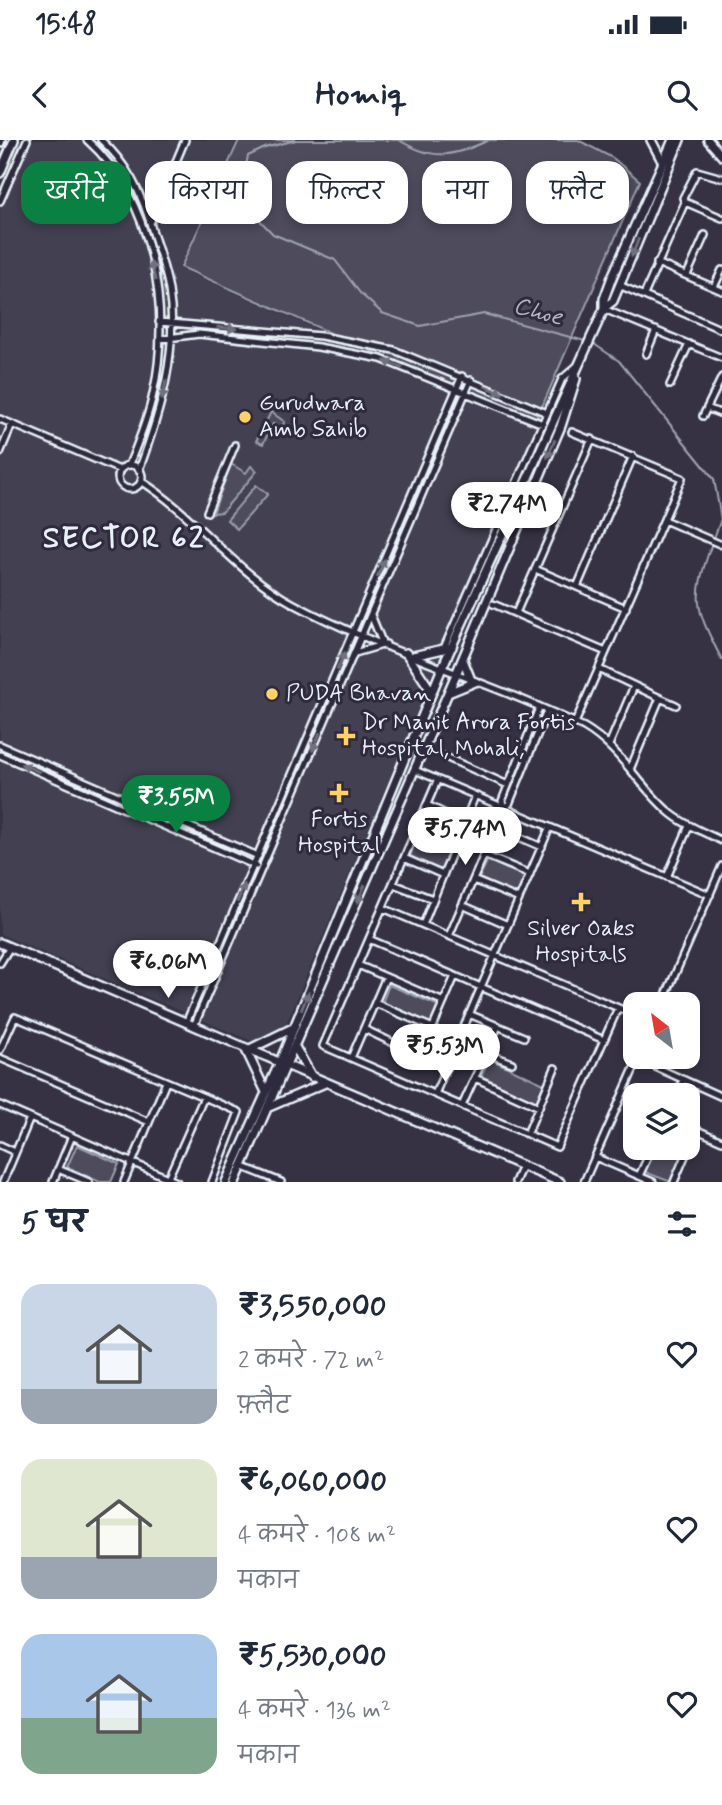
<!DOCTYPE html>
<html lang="hi">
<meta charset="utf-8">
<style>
body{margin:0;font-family:Mynerve,"Playpen Sans Deva",sans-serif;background:#f6f6f7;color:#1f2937;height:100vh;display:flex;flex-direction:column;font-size:26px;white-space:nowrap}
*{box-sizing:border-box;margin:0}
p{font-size:23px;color:#747a83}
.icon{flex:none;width:38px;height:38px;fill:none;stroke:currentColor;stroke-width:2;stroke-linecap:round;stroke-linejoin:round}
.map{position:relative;height:1042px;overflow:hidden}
.sheet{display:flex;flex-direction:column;background:#fff;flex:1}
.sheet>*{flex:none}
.guide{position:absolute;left:21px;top:21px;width:681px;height:63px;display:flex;gap:14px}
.needle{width:46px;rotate:329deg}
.controls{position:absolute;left:623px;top:852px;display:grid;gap:14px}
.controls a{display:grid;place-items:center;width:77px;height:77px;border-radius:14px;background:#fff;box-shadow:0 4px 10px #0003;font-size:35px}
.price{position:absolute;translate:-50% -60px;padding:0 16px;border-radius:24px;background:#fff;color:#222;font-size:23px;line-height:46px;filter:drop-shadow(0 2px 4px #0008)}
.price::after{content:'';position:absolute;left:50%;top:42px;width:21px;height:16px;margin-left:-10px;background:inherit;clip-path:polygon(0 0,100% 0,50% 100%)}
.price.current{background:#0b8043;color:#fff}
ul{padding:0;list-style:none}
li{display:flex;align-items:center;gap:21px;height:175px;padding:0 21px}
li span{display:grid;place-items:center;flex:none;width:196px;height:140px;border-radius:21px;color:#555}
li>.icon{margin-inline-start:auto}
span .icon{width:84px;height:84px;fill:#fffc;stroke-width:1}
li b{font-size:30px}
h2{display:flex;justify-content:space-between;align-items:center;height:84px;padding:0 21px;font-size:30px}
.pill{padding:0 24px;border-radius:21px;background:#fff;box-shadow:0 4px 10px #0003;font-size:24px;line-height:63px}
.pill.current{background:#0b8043;color:#fff}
.status{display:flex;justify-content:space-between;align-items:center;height:49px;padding:0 35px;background:#fff;direction:ltr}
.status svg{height:19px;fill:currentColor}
header{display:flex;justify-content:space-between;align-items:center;height:91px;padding:0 21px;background:#fff;font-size:32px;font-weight:800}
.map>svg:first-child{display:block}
.built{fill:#433f51}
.green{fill:#4d4b5c;stroke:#9a9eaa;stroke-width:2}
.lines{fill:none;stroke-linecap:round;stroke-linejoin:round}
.stream{stroke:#a0a4af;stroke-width:2}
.minor-casing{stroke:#e8f1f8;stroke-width:10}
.major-casing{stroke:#e8f1f8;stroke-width:12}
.minor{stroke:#2f2a3d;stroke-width:5}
.major{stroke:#2f2a3d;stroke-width:7}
.oneway{fill:#70707e}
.poi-dot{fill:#ffd166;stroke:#2f2a3d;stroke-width:2.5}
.labels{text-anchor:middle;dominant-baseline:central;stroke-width:6;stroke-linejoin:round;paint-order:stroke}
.poi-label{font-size:23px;fill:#e8f1f8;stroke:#2f2a3d;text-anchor:start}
.water-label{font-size:24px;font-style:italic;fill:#b2b7c2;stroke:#2f2a3d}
.district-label{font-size:30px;font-weight:bold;letter-spacing:2px;fill:#e8f1f8;stroke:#2f2a3d}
</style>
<div class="status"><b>15:48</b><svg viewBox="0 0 49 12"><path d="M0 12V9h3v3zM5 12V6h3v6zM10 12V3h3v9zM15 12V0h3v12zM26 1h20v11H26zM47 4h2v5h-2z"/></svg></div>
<header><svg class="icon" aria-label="back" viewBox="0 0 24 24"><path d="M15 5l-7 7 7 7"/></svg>Homiq<svg class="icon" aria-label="search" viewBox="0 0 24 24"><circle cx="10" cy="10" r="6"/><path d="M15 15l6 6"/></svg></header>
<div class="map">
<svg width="722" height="1042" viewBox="0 0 722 1042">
<rect width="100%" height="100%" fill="#363244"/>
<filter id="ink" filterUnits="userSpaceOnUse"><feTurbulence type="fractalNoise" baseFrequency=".0143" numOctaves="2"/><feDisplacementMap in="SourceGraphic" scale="14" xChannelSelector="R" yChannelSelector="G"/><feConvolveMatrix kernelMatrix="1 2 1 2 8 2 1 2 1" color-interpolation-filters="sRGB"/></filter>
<g filter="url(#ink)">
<path class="built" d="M23,0H237L179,128L538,287L279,901L268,908L0,794V53Z"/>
<path class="green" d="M239,0H578L613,18L640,41L535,283L181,127Z
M271,272L285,282L280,288L273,284L263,304L256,301Z
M231,324L246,333L251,326L257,331L222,372L213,373Z
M256,345L268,354L237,389L227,380Z
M419,694L451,708L441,730L410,716Z
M488,720L525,737L517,755L479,738Z
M389,845L439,866L431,884L382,863Z
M490,919L544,944L536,962L481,936Z
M77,1005L119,1024L111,1042H100L67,1027Z
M655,1008H685L671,1042L645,1032Z"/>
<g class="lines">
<path class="stream" d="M296,0L265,8L248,16L241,49L251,71L273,94L335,120L360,153L382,173L420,186L484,174L585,201
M399,0C433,21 453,17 489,0
M591,202L619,221L714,339L721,379L714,398
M712,403C691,462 695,466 722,520"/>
<g class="minor-casing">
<path id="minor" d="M87,0C153,59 172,170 153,254C148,279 138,302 129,325
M101,0C128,24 144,59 153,93C159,112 166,131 169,150C179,211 160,273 139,330
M722,38L697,31L683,58L685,62L722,78
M0,61L27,0
M151,81L185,0
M657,123L722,151
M687,135L705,95
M619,145L722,190
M714,147L722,130
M644,155L685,62
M604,169L722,218
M159,182L321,196L394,210L547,273
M160,199L199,194L318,207L381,219L543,284
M646,214L656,190
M670,245L689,204
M707,268L722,274
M703,276L722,237
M0,279L120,330
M572,292L682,338L575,583
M0,313L12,284
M118 337a12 12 0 1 1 24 0a12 12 0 1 1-24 0Z
M141,341C197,376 235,433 294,464C386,513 490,541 584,587C620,608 638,645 669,672C684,685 704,692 722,701
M207,372L235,305
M664,380L722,405
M535,429L626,468
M577,447L633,316
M493,464L606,512
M516,473L592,299
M371,475L382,502
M444,508L562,239L577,226
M355,513L386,504
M599,529L660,558L631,627
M660,558L676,565
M0,605L258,716
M609,605L634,546
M0,615L256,726
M443,616L508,645
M415,630L710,755
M437,641L323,906L557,1007L618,868
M427,665L464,683
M504,668L502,661L539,568
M496,687L542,707
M416,690L455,706
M484,715L530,734
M404,718L443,735
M667,737L689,686
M473,740L519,759
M393,744L433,759
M462,765L508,785
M383,768L635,875
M423,785L475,656
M449,796L504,668L509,664L547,571
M369,799L604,900
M0,823L10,807
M358,825L444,862
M375,863L433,888
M662,864L722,726
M469,874L524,897
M186,883L462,236
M194,886L471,240
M364,889L446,928
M0,910L15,877L239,972L212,1042
M486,913L512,923
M421,915L455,836
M0,918L149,982
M351,918L386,837
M638,919L722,957
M475,938L539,967
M435,954L550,687
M676,956L683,940
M0,965L177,1042
M462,966L498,886
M688,986L722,1001
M527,994L555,928
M0,1005L15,1012
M595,1017L653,1042
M241,1026L281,1042
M58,1029L89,1042
M639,1036L652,1008
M168,1038L204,957
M3,1042L30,978
M53,1042L72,996
M124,1042L166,942
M515,1042L522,1026
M584,1042L639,917
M674,1042L696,990"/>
</g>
<g class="major-casing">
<path id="major" d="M651,0L662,21
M708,0L722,16
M0,3L1,0
M0,33L14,0
M604,168L613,161L680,0
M406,513L432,552
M413,516L452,507
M463,520L471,540
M448,553L475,542
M0,803L560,1042
M295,907L312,937
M245,908L266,952
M250,909L293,888
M269,967L325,943
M226,1042L279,924L442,528L604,169V159L612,137L673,0
M235,1042L454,539L561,286L576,239"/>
</g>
<use href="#minor" class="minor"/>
<use href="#major" class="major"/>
</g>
<defs><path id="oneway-solid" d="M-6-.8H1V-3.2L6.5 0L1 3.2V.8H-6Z" transform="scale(1.75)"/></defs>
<g class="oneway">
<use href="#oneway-solid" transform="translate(635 108) rotate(111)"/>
<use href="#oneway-solid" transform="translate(153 131) rotate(-104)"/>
<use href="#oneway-solid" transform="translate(227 188) rotate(5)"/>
<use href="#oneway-solid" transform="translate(393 224) rotate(-160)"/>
<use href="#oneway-solid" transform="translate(164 250) rotate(102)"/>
<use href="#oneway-solid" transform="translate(494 250) rotate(23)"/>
<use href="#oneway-solid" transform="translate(551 309) rotate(113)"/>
<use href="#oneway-solid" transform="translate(381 428) rotate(-67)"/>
<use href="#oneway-solid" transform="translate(341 521) rotate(-67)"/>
<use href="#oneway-solid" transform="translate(316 602) rotate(113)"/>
<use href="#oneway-solid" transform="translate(30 628) rotate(-157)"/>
<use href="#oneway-solid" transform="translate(241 753) rotate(-67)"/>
<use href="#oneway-solid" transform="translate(361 754) rotate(113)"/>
<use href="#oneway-solid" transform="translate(305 861) rotate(-68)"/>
</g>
</g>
<g class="poi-dot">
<circle cx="245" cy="277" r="7"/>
<circle cx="272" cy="554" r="7"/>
<path d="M342.5 585.5h7v7h7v7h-7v7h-7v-7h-7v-7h7z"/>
<path d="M335.5 642.5h7v7h7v7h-7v7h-7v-7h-7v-7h7z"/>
<path d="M577.5 751.5h7v7h7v7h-7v7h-7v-7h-7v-7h7z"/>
</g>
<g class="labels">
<g class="poi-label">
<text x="259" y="264">Gurudwara<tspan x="259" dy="26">Amb Sahib</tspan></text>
<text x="286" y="554">PUDA Bhavan</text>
<text x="362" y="583">Dr Manit Arora Fortis<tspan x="362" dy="26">Hospital, Mohali,</tspan></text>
<text x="339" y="680" text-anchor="middle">Fortis<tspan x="339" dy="26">Hospital</tspan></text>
<text x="581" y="789" text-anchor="middle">Silver Oaks<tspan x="581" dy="26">Hospitals</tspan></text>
</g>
<g class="water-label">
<text transform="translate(538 172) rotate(15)">Choe</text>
</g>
<g class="district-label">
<text x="124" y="398">SECTOR 62</text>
</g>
</g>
</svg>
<div class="controls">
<a><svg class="needle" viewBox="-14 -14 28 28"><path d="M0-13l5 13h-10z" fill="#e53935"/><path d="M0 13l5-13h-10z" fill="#747a83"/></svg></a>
<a><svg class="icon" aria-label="layers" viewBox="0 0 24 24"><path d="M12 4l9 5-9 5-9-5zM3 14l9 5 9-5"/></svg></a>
</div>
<b class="price" style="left:507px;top:402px">₹2.74M</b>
<b class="price current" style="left:176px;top:695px">₹3.55M</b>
<b class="price" style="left:465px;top:727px">₹5.74M</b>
<b class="price" style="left:168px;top:860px">₹6.06M</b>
<b class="price" style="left:445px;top:944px">₹5.53M</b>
<div class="guide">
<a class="pill current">खरीदें</a>
<a class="pill">किराया</a>
<a class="pill">फ़िल्टर</a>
<a class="pill">नया</a>
<a class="pill">फ़्लैट</a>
</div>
</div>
<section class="sheet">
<h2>5 घर<svg class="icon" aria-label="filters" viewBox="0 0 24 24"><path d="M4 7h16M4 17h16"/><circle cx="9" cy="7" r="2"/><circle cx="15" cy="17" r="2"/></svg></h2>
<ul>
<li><span style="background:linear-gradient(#c9d6e8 75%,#9aa5b1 0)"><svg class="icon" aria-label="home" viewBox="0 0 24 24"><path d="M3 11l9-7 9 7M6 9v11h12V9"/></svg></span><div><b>₹3,550,000</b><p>2 कमरे · 72 m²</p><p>फ़्लैट</p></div><svg class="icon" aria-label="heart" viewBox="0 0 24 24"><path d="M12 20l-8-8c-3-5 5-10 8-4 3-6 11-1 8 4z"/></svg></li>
<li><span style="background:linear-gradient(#dfe7d0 70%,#9aa5b1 0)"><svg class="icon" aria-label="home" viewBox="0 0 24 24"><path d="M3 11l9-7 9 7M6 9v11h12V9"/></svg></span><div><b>₹6,060,000</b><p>4 कमरे · 108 m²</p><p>मकान</p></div><svg class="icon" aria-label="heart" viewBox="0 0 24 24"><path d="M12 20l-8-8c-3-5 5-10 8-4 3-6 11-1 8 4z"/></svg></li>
<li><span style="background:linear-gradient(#a9c7e8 60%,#7fa58c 0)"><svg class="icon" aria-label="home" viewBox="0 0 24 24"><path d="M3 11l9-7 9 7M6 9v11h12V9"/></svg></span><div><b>₹5,530,000</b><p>4 कमरे · 136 m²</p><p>मकान</p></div><svg class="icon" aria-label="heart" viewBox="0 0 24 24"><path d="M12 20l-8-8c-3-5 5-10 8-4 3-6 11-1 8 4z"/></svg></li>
</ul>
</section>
